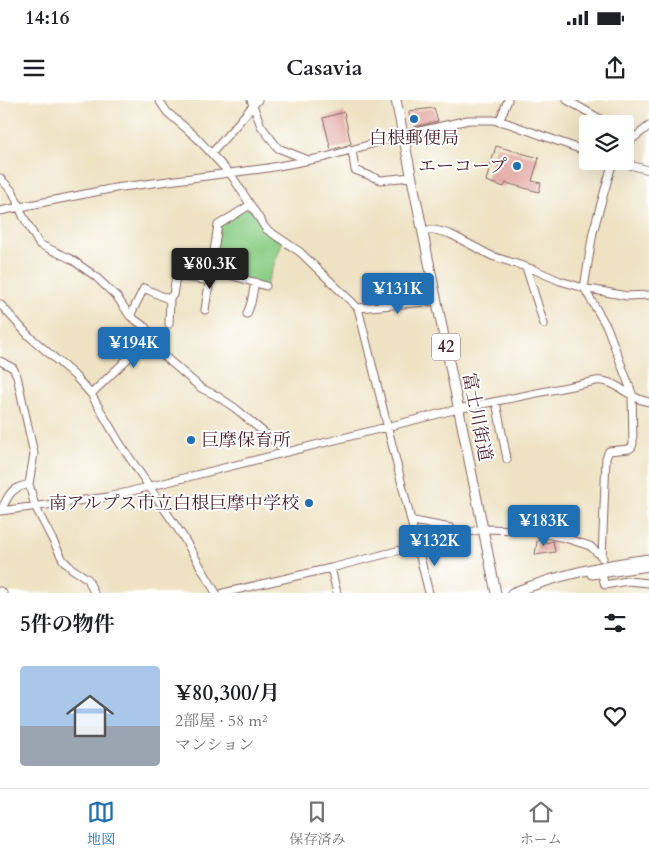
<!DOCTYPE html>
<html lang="ja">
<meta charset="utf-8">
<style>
body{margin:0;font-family:Cardo,"Noto Serif JP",serif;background:#f2f2f2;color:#202124;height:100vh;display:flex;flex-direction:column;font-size:19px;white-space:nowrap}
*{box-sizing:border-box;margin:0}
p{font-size:16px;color:#757577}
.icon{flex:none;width:28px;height:28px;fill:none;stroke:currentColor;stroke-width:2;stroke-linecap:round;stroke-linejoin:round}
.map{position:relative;height:493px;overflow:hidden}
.panel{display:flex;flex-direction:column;background:#fff;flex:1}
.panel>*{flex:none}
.tools{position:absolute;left:579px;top:15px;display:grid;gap:10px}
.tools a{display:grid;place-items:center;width:55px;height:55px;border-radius:5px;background:#fff;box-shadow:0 5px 20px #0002;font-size:25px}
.price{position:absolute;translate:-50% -42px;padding:0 11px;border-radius:5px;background:#1f6fb2;color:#fff;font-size:16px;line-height:32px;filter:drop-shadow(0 1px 2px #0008)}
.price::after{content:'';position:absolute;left:50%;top:30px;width:15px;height:11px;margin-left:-8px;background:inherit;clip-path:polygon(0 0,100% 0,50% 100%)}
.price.current{background:#222;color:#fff}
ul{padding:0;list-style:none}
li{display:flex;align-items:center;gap:15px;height:125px;padding:0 20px}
li span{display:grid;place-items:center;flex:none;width:140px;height:100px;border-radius:5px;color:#555}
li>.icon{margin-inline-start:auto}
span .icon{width:60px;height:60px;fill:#fffc;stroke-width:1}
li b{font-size:21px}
h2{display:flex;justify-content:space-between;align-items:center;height:60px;padding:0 20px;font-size:21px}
.status{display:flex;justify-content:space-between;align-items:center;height:35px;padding:0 25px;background:#fff;direction:ltr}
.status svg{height:14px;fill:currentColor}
header{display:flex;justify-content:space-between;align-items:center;height:65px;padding:0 20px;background:#fff;font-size:22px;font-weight:600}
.menu{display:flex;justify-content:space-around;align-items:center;height:70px;border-top:1px solid #e0e0e0;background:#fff;font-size:14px;color:#757577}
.menu a{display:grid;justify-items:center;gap:2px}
.menu .current{color:#1f6fb2}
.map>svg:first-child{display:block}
.green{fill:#8acd85;stroke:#6a7658}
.building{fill:#e0a39c}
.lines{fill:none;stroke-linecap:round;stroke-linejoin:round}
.minor-casing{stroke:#836360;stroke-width:9}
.major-casing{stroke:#836360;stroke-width:11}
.minor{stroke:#fff;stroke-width:7}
.major{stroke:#fff;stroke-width:9}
.poi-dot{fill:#1f6fb2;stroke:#fff;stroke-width:2}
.labels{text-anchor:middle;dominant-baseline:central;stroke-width:4;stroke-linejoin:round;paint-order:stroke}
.shield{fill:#fff;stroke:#80626b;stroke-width:1}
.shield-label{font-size:16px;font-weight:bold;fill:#4a1f2b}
.poi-label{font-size:18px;fill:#4a1f2b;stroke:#fff;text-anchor:end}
.street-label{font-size:18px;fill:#4a1f2b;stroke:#fff}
</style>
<div class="status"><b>14:16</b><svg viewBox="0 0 49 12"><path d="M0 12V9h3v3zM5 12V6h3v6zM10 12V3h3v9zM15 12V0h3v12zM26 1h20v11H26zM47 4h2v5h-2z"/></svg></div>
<header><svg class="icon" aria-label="menu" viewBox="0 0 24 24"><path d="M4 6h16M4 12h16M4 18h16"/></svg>Casavia<svg class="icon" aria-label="share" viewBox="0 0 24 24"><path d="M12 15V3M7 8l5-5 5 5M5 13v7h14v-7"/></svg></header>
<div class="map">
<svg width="649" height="493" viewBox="0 0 649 493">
<rect width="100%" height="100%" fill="#fff"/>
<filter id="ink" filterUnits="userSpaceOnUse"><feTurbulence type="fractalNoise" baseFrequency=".02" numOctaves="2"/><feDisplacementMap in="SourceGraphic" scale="10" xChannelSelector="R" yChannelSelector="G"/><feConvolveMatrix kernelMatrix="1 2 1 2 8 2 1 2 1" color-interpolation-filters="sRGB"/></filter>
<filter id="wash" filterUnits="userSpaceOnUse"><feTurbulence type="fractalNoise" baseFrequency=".0096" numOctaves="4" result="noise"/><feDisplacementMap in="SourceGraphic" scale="20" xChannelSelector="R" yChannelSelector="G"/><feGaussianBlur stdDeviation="1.12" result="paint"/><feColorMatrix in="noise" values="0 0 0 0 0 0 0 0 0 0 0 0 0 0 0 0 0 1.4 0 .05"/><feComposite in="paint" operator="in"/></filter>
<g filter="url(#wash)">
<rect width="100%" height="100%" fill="#eee2c3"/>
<path class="green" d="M250,105L266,129L283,140L266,186L211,169L218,125Z"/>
<g id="blocks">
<path class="building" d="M434,8L438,21L414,27L410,23L409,11Z
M344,12L351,44L331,50L323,18Z
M496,46L539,58L532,81L541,83L539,92L506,83L504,87L486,81Z
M545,439L546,443L553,441L555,452L535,455L537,441Z"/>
</g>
</g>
<g filter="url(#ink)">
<use href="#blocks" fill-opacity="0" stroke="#836360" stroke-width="1"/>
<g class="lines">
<g class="minor-casing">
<path id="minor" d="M159,0L167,12L196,37L229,73
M251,0L261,26L278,48L308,60
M567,0L609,24
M499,22L508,0
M625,45L649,26
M352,50L355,70L381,80L411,77
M212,53L258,0
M614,61L649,70
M230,73L266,129L300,152L358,208L429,493
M0,78L13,92L23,116L39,144L71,159L95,176L117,197L130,216L145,227L164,256L201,288L217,296L235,308L287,352
M0,111L115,88L268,68L326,57L403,35L468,20H493L507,23L588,52
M422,130H435L450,134L492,156L535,170L560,181L584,188L627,196L649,195
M526,167L544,224
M211,169L266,186
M0,204L29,236L74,275L91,294L119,342L182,435L216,493
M358,208L437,201
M205,210L210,177
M247,214L251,203L255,182
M130,216L144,188L168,199L173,195L176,176L204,180L210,177L218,125L250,105
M169,224L170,197
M0,261L13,268L17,276L34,354L29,384L35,406L63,460L71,468L88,479L94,493
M91,294L143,244L145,227
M496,302L507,359
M1,410C10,394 9,389 29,384
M0,411L108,397L458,309L596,281C617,279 628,299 649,302
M413,421L451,428L455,437
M602,458L606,358L609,351L629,349L632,347L633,343L632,293L607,227L584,188L593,132L613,61
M331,468L337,493
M601,472L605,485L627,481L649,483
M0,491L3,493
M223,493L331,468L482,429L528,430L565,438L590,446L603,458"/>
</g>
<g class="major-casing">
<path id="major" d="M396,0L496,493
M592,474L649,466
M512,493C556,476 601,465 649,459"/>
</g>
<use href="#minor" class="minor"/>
<use href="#major" class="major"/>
</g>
</g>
<g class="poi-dot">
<circle cx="414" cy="19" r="5"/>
<circle cx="517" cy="66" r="5"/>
<circle cx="191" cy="340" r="5"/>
<circle cx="309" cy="403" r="5"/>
</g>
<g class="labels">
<rect class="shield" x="432" y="233.5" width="28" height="27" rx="4"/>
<g class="shield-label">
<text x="446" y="247">42</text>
</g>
<g class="poi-label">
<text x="414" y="38" text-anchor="middle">白根郵便局</text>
<text x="507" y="66">エーコープ</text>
<text x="201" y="340" text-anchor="start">巨摩保育所</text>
<text x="299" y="403">南アルプス市立白根巨摩中学校</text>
</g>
<g class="street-label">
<text transform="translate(477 317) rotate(79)">富士川街道</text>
</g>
</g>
</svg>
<div class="tools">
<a><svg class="icon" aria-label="layers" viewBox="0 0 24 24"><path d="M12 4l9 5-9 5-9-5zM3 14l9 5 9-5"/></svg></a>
</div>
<b class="price current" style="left:210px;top:190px">¥80.3K</b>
<b class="price" style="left:398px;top:215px">¥131K</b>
<b class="price" style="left:134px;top:269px">¥194K</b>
<b class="price" style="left:544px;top:447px">¥183K</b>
<b class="price" style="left:435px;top:467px">¥132K</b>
</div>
<section class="panel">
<h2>5件の物件<svg class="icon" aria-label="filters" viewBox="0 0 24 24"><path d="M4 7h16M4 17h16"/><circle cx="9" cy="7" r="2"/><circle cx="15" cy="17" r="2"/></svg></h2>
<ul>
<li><span style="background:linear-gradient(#a9c7e8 60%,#9aa5b1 0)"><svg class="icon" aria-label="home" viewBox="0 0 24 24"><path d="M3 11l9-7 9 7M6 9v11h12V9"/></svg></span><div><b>¥80,300/月</b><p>2部屋 · 58 m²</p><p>マンション</p></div><svg class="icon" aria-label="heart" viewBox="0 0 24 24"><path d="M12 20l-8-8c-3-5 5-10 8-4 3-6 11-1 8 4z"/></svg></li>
</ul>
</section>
<nav class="menu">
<a class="current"><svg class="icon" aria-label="map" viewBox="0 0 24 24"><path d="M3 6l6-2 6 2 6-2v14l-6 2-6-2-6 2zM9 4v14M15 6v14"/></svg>地図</a>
<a><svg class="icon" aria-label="saved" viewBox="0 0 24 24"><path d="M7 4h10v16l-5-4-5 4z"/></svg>保存済み</a>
<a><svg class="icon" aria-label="home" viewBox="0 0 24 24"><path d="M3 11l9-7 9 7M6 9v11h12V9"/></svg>ホーム</a>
</nav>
